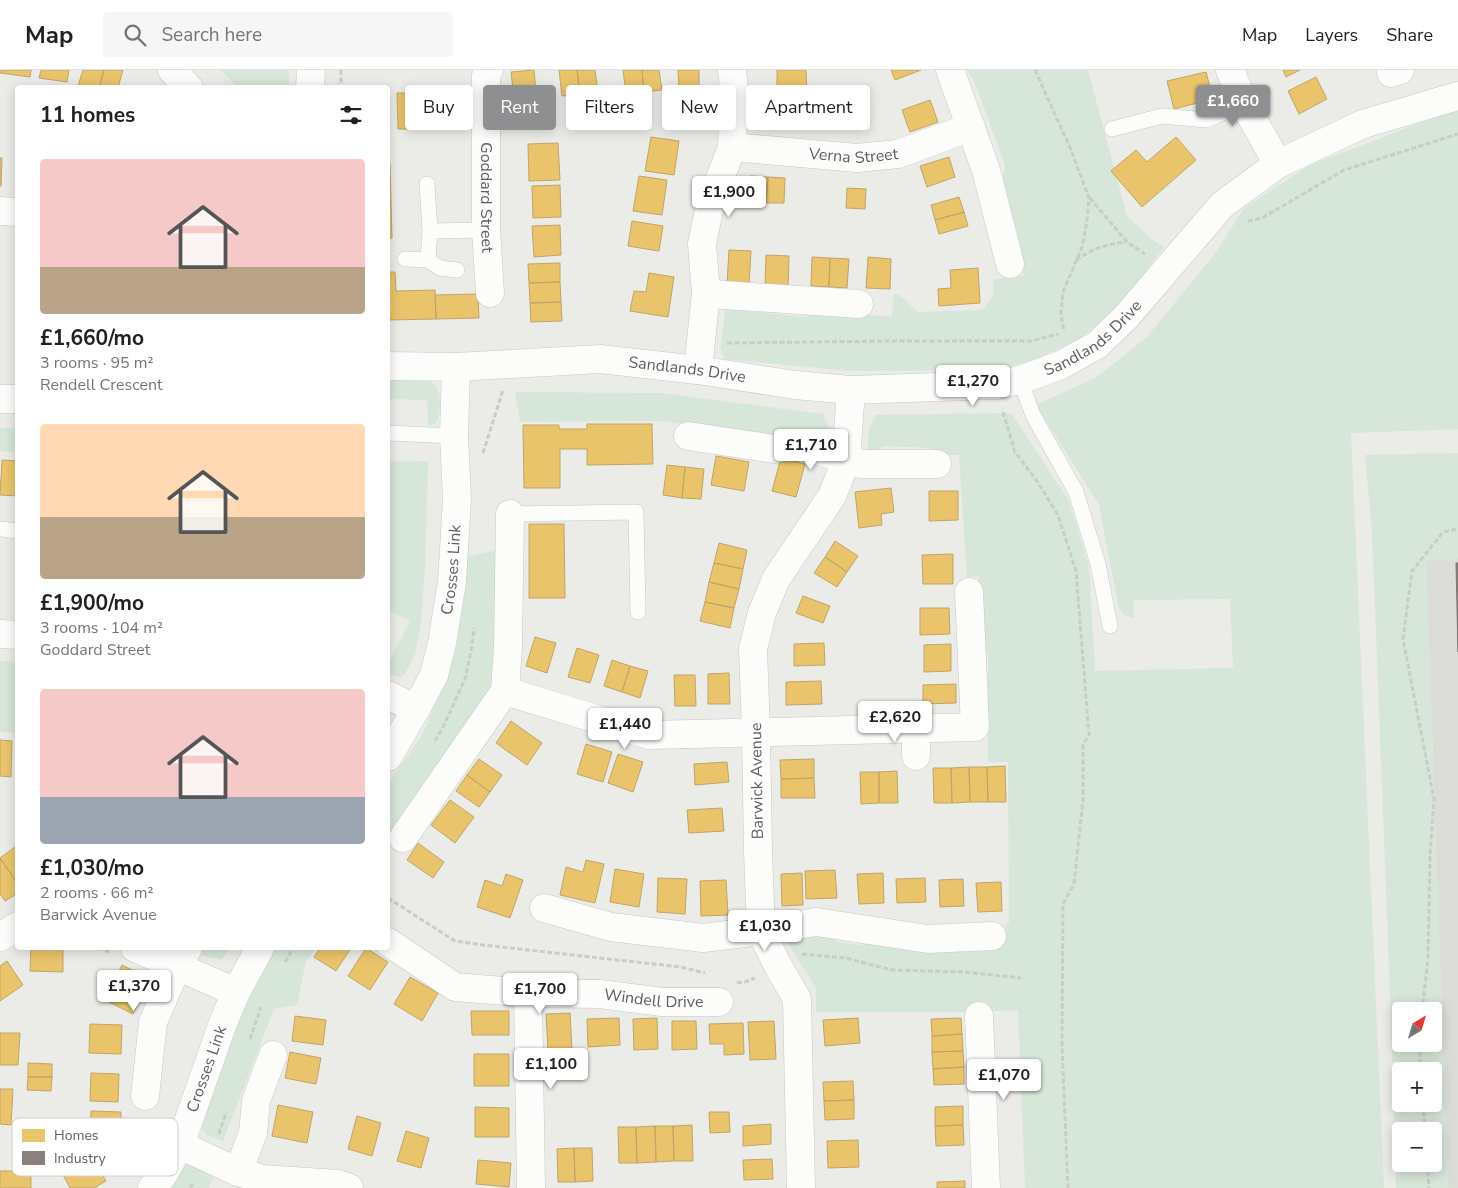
<!DOCTYPE html>
<meta charset="utf-8">
<style>
body{margin:0;font-family:"Nunito Sans",sans-serif;background:#f6f6f6;color:#202124;height:100vh;display:flex;flex-direction:column;font-size:19px;white-space:nowrap}
*{box-sizing:border-box;margin:0}
p{font-size:16px;color:#757577}
.icon{flex:none;width:28px;height:28px;fill:none;stroke:currentColor;stroke-width:2;stroke-linecap:round;stroke-linejoin:round}
.map{position:relative;flex:1;overflow:hidden}
.sheet{position:absolute;left:15px;top:15px;width:375px;height:865px;display:flex;flex-direction:column;background:#fff;border-radius:5px;box-shadow:0 2px 12px #0003}
.sheet>*{flex:none}
.banner{position:absolute;left:405px;top:15px;width:475px;height:45px;display:flex;gap:10px}
.needle{width:32px;rotate:38deg}
.fabs{position:absolute;left:1392px;top:932px;display:grid;gap:10px}
.fabs a{display:grid;place-items:center;width:50px;height:50px;border-radius:5px;background:#fff;box-shadow:0 2px 12px #0003;font-size:25px}
.price{position:absolute;translate:-50% -42px;padding:0 11px;border-radius:5px;background:#fff;color:#222;font-size:16px;line-height:32px;filter:drop-shadow(0 1px 2px #0008)}
.price::after{content:'';position:absolute;left:50%;top:30px;width:15px;height:11px;margin-left:-8px;background:inherit;clip-path:polygon(0 0,100% 0,50% 100%)}
.price.on{background:#8e8f91;color:#fff}
ul{padding:0;list-style:none}
li{display:grid;align-content:center;gap:10px;height:265px;padding:0 25px}
li span{display:grid;place-items:center;height:155px;border-radius:5px;color:#555}
li>.icon{margin-inline-start:auto}
span .icon{width:90px;height:90px;fill:#fffc;stroke-width:1}
li b{font-size:21px}
h2{display:flex;justify-content:space-between;align-items:center;height:60px;padding:0 25px;font-size:21px}
.pill{padding:0 18px;border-radius:5px;background:#fff;box-shadow:0 2px 12px #0003;font-size:18px;line-height:45px}
.pill.on{background:#8e8f91;color:#fff}
header{display:flex;align-items:center;gap:30px;box-sizing:border-box;height:70px;padding:0 25px;background:#fff;border-bottom:1px solid #e0e0e0}
header strong{font-size:24px}
nav{display:flex;gap:28px;margin-inline-start:auto;font-size:18px}
.search{width:350px;height:45px;background:#f6f6f6;display:flex;align-items:center;gap:12px;box-sizing:border-box;padding:0 18px;border-radius:5px;color:#757577;font-size:19px}
.map>svg:first-child{display:block}
.industrial{fill:#dbdbd7}
.green{fill:#d6e6d8;fill-rule:evenodd}
.homes{fill:#e9c46a;stroke:#bfa568}
.industry{fill:#8a817c;stroke:#7c7674}
.lines{fill:none;stroke-linecap:round;stroke-linejoin:round}
.lane-casing{stroke:#c7c7c7;stroke-width:16}
.street-casing{stroke:#c7c7c7;stroke-width:29}
.path{stroke:#c9ccca;stroke-width:3;stroke-dasharray:5 2.5;stroke-linecap:butt}
.lane{stroke:#fcfcfb;stroke-width:15}
.street{stroke:#fcfcfb;stroke-width:28}
.labels{text-anchor:middle;dominant-baseline:central;stroke-width:5;stroke-linejoin:round;paint-order:stroke}
.street-label{font-size:16px;fill:#5c5e63;stroke:#fff}
.key{fill:#fff;stroke:#cecfd0;stroke-width:1}
.key-label{font-size:14px;fill:#5c5e63}
</style>
<header>
<strong>Map</strong>
<div class="search"><svg class="icon" aria-label="search" viewBox="0 0 24 24"><circle cx="10" cy="10" r="6"/><path d="M15 15l6 6"/></svg>Search here</div>
<nav><a>Map</a><a>Layers</a><a>Share</a></nav>
</header>
<div class="map">
<svg width="1458" height="1118" viewBox="0 0 1458 1118">
<rect width="100%" height="100%" fill="#ebebe7"/>
<path class="industrial" d="M1458,489V1118H1448L1426,490Z"/>
<path class="green" d="M221,0H289V17H237Z
M967,0H1088L1127,146L1151,169L1164,177L1118,237L1080,268L1037,289L997,300L848,301L725,289L720,278L726,236H739L745,241L805,247L813,240L892,247L894,224L899,225L918,242L982,240L993,226V210L1024,205L1002,110L1005,95L976,16Z
M1458,40V359L1351,363L1384,1118H1025L1018,940L968,942H816V918L783,866L832,867L837,872L862,875L870,869L906,871L917,881L968,877L973,872L1006,869V853H1009L1008,692H988V585L984,578L978,506L967,507L959,385H935L929,378L883,376L874,383H867L869,359L876,345L1011,343L1069,431L1089,497L1095,601L1233,598L1230,529L1134,530L1133,548L1124,545L1119,538L1099,435L1036,335L1097,307L1147,267L1217,181L1244,138L1310,95L1449,42Z
M388,308C408,308 440,301 440,331C440,340 440,345 436,353L428,356L427,330L388,329Z
M515,322L660,323L823,344L830,360L829,379L665,351L520,352Z
M0,358H17V382L0,381Z
M1458,383V489L1426,491L1448,1118H1396L1389,895L1372,462L1365,385ZM1401,941H1434V974H1401ZM1401,1001H1434V1034H1401ZM1401,1061H1434V1094H1401Z
M428,391L425,496L421,551L415,584L405,604L401,607L388,604V594L410,551L388,540V392Z
M499,480L494,614L410,744L388,775V714L422,665L446,611L455,583L463,536L468,486Z
M0,591L17,592V663L0,662Z
M200,878H229L222,890L197,884Z
M272,878H316L306,891L297,935L274,939L223,1071L207,1065L197,1052L238,944Z
M195,1090L215,1103L209,1118H165L182,1092Z"/>
<path class="homes" d="M0,0H31L30,7L0,3Z
M41,0H69L67,12L39,8Z
M83,0H104L99,18L78,16Z
M104,0H123L118,18H99Z
M534,0L537,34L515,37L511,2Z
M559,0H577L580,24L562,26Z
M577,0H595L598,22L580,24Z
M623,0H642L644,22L626,24Z
M642,0H659L662,20L644,22Z
M678,0H699V18L679,19Z
M777,0H806L807,23H777Z
M891,0H921L895,10Z
M1283,0H1300L1286,7Z
M1206,2L1213,29L1174,39L1167,11Z
M1316,7L1327,29L1299,44L1288,21Z
M447,22L448,58H432L430,23Z
M397,23H414L415,59H398Z
M414,23H430L432,58L415,59Z
M930,30L938,52L910,62L902,40Z
M760,37L789,38L788,59L759,58Z
M651,67L679,71L674,105L645,101Z
M1176,67L1196,90L1142,137L1111,101L1136,80L1147,92Z
M558,73L560,110L529,111L528,74Z
M949,87L955,107L927,117L920,96Z
M0,88H2L1,116H0Z
M388,93H390L392,168H388Z
M639,106L667,110L662,145L633,141Z
M750,106L768,107L766,133L749,132Z
M768,107L785,108L784,133H766Z
M560,115L561,147L533,148L532,116Z
M847,118L866,119L865,139L846,138Z
M959,127L964,142L935,150L931,135Z
M964,142L968,156L939,164L935,150Z
M632,151L663,156L659,181L628,176Z
M560,155L561,185L534,187L532,156Z
M729,180L751,181L749,215L727,214Z
M766,185L789,186L788,218L765,217Z
M812,187L830,188L829,217L811,216Z
M868,187L891,189L890,219L866,218Z
M830,188L849,189L847,218L829,217Z
M560,193V212L529,213L528,194Z
M978,198L980,233L939,236L938,219L951,218L950,200Z
M388,202H395L396,221L435,220L436,249L388,250Z
M649,203L674,207L668,247L630,241L634,221L646,222Z
M560,212L561,232L530,233L529,213Z
M478,224L479,248L436,249L435,225Z
M561,232L562,251L531,252L530,233Z
M587,354H652L653,394L587,395V379H560V418H524L523,355H559V359H587Z
M716,386L749,392L744,421L711,415Z
M781,388L805,394L796,427L772,421Z
M2,390L18,391V426L0,425Z
M667,395L685,397L682,428L663,425Z
M685,397L704,399L701,429L682,428Z
M891,418L894,442L881,444L882,455L859,458L855,422Z
M929,421H958V450L929,451Z
M529,454H564L565,528H529Z
M835,471L858,486L847,502L825,487Z
M719,473L747,480L743,499L714,493Z
M953,484V514H923L922,485Z
M825,487L847,502L837,517L814,503Z
M714,493L743,499L739,519L709,512Z
M16,508H18V544H16Z
M709,512L739,519L734,538L705,532Z
M803,526L830,536L823,553L796,543Z
M705,532L734,538L730,558L700,551Z
M920,538H949L950,564L920,565Z
M535,567L556,573L547,603L526,596Z
M824,573L825,595L794,596V574Z
M951,574V601L924,602V575Z
M577,578L599,585L590,613L568,607Z
M612,590L630,596L622,622L604,616Z
M630,596L648,601L640,628L622,622Z
M729,603L730,634H708V604Z
M674,605H695L696,636H675Z
M821,611L822,634L786,635V612Z
M956,614V633L923,634V615Z
M511,651L542,673L527,695L496,673Z
M0,670L12,671L11,707L0,706Z
M17,670H18V707H16Z
M586,674L612,682L603,712L577,704Z
M618,684L643,692L633,722L608,713Z
M479,689L502,705L490,722L467,705Z
M814,689V708L781,709L780,690Z
M727,692L729,712L695,715L694,694Z
M1005,696L1006,732H988L987,697Z
M969,697L970,732L952,733L951,698Z
M969,697H987L988,732H970Z
M933,698H951L952,733H934Z
M897,701L898,733H879V702Z
M860,702H879V733L861,734Z
M467,705L490,722L479,737L456,721Z
M814,708L815,728H781V709Z
M450,730L474,747L455,773L431,755Z
M722,738L724,761L689,763L687,740Z
M418,773L444,792L433,808L407,790Z
M15,777L18,782V814L0,788Z
M0,788L18,814V823L5,831L0,824Z
M586,790L604,794L595,833L560,825L566,797L583,802Z
M615,799L644,804L639,837L610,832Z
M835,800L837,828L806,829L805,801Z
M802,803L803,835L782,836L781,804Z
M883,803L884,833L859,834L857,804Z
M506,804L523,810L510,848L477,837L485,810L502,816Z
M658,808L687,809L685,844L657,842Z
M925,808L926,832L897,833L896,809Z
M963,809L964,836L940,837L939,810Z
M726,810L728,845L701,846L700,811Z
M1001,812L1002,841L978,842L976,813Z
M31,878H63V902L30,901Z
M320,878H351L336,901L314,887Z
M366,878L388,892L370,920L348,906Z
M7,891L23,915L0,931V896Z
M122,895L150,909L133,944L105,930Z
M410,907L438,923L422,951L394,934Z
M471,941H509V965H472Z
M570,943L572,979L548,980L546,944Z
M295,946L326,950L323,975L292,971Z
M619,948L620,975L588,977L587,949Z
M657,948L658,979L634,980L633,949Z
M858,948L860,973L825,976L823,950Z
M961,948L962,964L932,966L931,949Z
M672,951H696L697,979L672,980Z
M774,951L776,989L750,990L748,952Z
M743,953L744,984L724,985V974H710L709,954Z
M90,954L122,955L121,984L89,983Z
M0,963H20L18,995H0Z
M962,964L963,981L932,982V966Z
M963,981L964,997L933,999L932,982Z
M290,982L321,988L316,1014L285,1008Z
M474,984H509V1016H474Z
M28,993L52,994V1007H28Z
M964,997V1014L934,1015L933,999Z
M91,1003L119,1004L118,1032L90,1031Z
M28,1007H52L51,1021L27,1020Z
M853,1011L854,1030L824,1031L823,1012Z
M0,1019H13L11,1055L0,1054Z
M854,1030V1049L825,1050L824,1031Z
M278,1035L313,1042L307,1073L272,1066Z
M963,1036V1055L935,1056V1037Z
M475,1037L509,1038V1067H475Z
M91,1041L121,1042L120,1080L90,1079Z
M709,1042H729L730,1062L710,1063Z
M357,1046L381,1053L372,1086L348,1079Z
M771,1054V1074L743,1076V1056Z
M692,1055L693,1091H674L673,1056Z
M963,1055L964,1075L936,1076L935,1056Z
M655,1056H673L674,1091L656,1092Z
M655,1056L656,1092L637,1093L636,1057Z
M618,1057H636L637,1093H619Z
M406,1061L429,1068L421,1098L397,1091Z
M858,1070L859,1097L828,1098L827,1071Z
M574,1078H592L593,1111L575,1112Z
M574,1078L575,1112H558L557,1079Z
M91,1086L106,1111L94,1118H70L62,1103Z
M772,1089L773,1109L744,1110L743,1090Z
M478,1090L511,1093L509,1117L476,1114Z
M0,1101H31V1118H0Z
M965,1111V1118H937V1112Z"/>
<path class="industry" d="M1456,493H1458V582Z"/>
<g class="lines">
<g class="lane-casing">
<path id="lane" d="M1112,59L1162,46L1206,50L1244,34
M427,114L430,161L428,190
M430,161L486,160
M405,189L428,190L440,198L457,200
M1020,310L1033,345L1076,422L1098,494L1110,556
M388,363L454,366
M510,444L636,442L638,542
M0,459L18,461"/>
</g>
<g class="street-casing">
<g id="street">
<path d="M172,0L189,18"/>
<path id="s1" d="M489,0L486,6V160L490,223"/>
<path d="M950,0L986,100L1010,194"/>
<path d="M1230,0L1244,34L1278,94"/>
<path d="M1391,3L1400,0"/>
<path d="M310,18L311,0"/>
<path id="s2" d="M732,77L857,88L898,84L971,57"/>
<path d="M0,141L18,142"/>
<path d="M706,223L723,225L859,234"/>
<path id="s3" d="M388,296L456,297L600,289L698,300L795,315L851,320L997,315L1020,310L1061,295L1097,275L1126,247L1222,135L1278,94L1363,54L1458,26"/>
<path d="M698,300L706,223L702,174L710,135L732,77L734,19L732,0"/>
<path d="M0,329H18"/>
<path d="M688,366L775,379L796,374L861,394H937"/>
<path d="M0,564L18,565"/>
<path d="M505,621L649,665L975,657L969,522"/>
<path d="M388,625L416,639"/>
<path d="M916,659V686"/>
<path id="s4" d="M388,687L416,639L434,605L442,573L452,512L457,429L454,366L456,297"/>
<path d="M403,768L505,621L508,576L510,444"/>
<path d="M544,838L611,857L703,868L761,861L816,852L928,869L992,866"/>
<path d="M0,867L18,856"/>
<path id="s5" d="M388,872L455,917L528,923L600,924L662,932H719"/>
<path d="M135,878L236,922"/>
<path d="M528,923L531,1118"/>
<path d="M979,946L986,1118"/>
<path d="M145,1026L153,952L177,897L188,878"/>
<path d="M180,1075L238,1102L262,1109L338,1114L349,1118"/>
<path d="M238,1102L253,1063L256,1031L273,985"/>
<path id="s6" d="M152,1118L163,1105L180,1075L223,953L236,922L260,878"/>
<path d="M801,1118L797,929L777,894L761,861L758,781L756,662L753,579L762,543L776,509L832,426L846,391L851,320"/>
</g>
</g>
<path class="path" d="M341,0V18
M1035,0L1071,80L1089,128L1087,151L1082,177L1063,222L1061,244L1064,262
M1090,128L1127,172L1145,184
M1248,151L1262,148L1344,100L1458,64
M1076,190C1092,179 1107,174 1126,172
M727,273L894,271H1031L1058,264
M1003,342L1015,382L1037,411L1058,445L1076,501L1089,665L1083,675V730L1074,814L1063,834L1062,976L1068,1118
M483,383L503,320
M435,671L443,657L465,609L472,576L474,558
M388,828L455,871L483,875L681,897L705,903
M98,878L109,882
M802,884L846,888L892,900L964,902L1021,908
M285,892L293,878
M737,912L742,913L755,908
M1422,941L1428,889L1430,785L1434,729L1403,569L1412,501L1443,462L1458,459
M250,969L261,937
M1419,974L1421,1001
M1423,1034L1425,1061
M219,1064L226,1042
M1427,1094L1429,1118
M190,1118L194,1112"/>
<use href="#lane" class="lane"/>
<use href="#street" class="street"/>
</g>
<g class="labels">
<g class="street-label">
<text stroke="none"><textPath href="#s2" startOffset="122">Verna Street</textPath></text>
<text stroke="none"><textPath href="#s1" startOffset="128">Goddard Street</textPath></text>
<text stroke="none"><textPath href="#s3" startOffset="720">Sandlands Drive</textPath></text>
<text stroke="none"><textPath href="#s3" startOffset="300">Sandlands Drive</textPath></text>
<text stroke="none"><textPath href="#s4" startOffset="201">Crosses Link</textPath></text>
<text transform="translate(757 711) rotate(-91)">Barwick Avenue</text>
<text stroke="none"><textPath href="#s5" startOffset="280">Windell Drive</textPath></text>
<text stroke="none"><textPath href="#s6" startOffset="132">Crosses Link</textPath></text>
</g>
</g>
<rect x="12" y="1048" width="166" height="58" rx="8" class="key"/>
<rect x="22" y="1059" width="23" height="13" fill="#e9c46a"/>
<rect x="22" y="1081" width="23" height="14" fill="#8a817c"/>
<g class="key-label">
<text x="54" y="1070">Homes</text>
<text x="54" y="1093">Industry</text>
</g>
</svg>
<div class="fabs">
<a><svg class="needle" viewBox="-14 -14 28 28"><path d="M0-13l5 13h-10z" fill="#e53935"/><path d="M0 13l5-13h-10z" fill="#757577"/></svg></a>
<a>+</a>
<a>−</a>
</div>
<b class="price on" style="left:1233px;top:57px">£1,660</b>
<b class="price" style="left:729px;top:148px">£1,900</b>
<b class="price" style="left:973px;top:337px">£1,270</b>
<b class="price" style="left:811px;top:401px">£1,710</b>
<b class="price" style="left:895px;top:673px">£2,620</b>
<b class="price" style="left:625px;top:680px">£1,440</b>
<b class="price" style="left:765px;top:882px">£1,030</b>
<b class="price" style="left:134px;top:942px">£1,370</b>
<b class="price" style="left:540px;top:945px">£1,700</b>
<b class="price" style="left:551px;top:1020px">£1,100</b>
<b class="price" style="left:1004px;top:1031px">£1,070</b>
<div class="banner">
<a class="pill">Buy</a>
<a class="pill on">Rent</a>
<a class="pill">Filters</a>
<a class="pill">New</a>
<a class="pill">Apartment</a>
</div>
<section class="sheet">
<h2>11 homes<svg class="icon" aria-label="filters" viewBox="0 0 24 24"><path d="M4 7h16M4 17h16"/><circle cx="9" cy="7" r="2"/><circle cx="15" cy="17" r="2"/></svg></h2>
<ul>
<li><span style="background:linear-gradient(#f6c9c9 70%,#b9a48a 0)"><svg class="icon" aria-label="home" viewBox="0 0 24 24"><path d="M3 11l9-7 9 7M6 9v11h12V9"/></svg></span><div><b>£1,660/mo</b><p>3 rooms · 95 m²</p><p>Rendell Crescent</p></div></li>
<li><span style="background:linear-gradient(#ffd9b3 60%,#b9a48a 0)"><svg class="icon" aria-label="home" viewBox="0 0 24 24"><path d="M3 11l9-7 9 7M6 9v11h12V9"/></svg></span><div><b>£1,900/mo</b><p>3 rooms · 104 m²</p><p>Goddard Street</p></div></li>
<li><span style="background:linear-gradient(#f6c9c9 70%,#9aa5b1 0)"><svg class="icon" aria-label="home" viewBox="0 0 24 24"><path d="M3 11l9-7 9 7M6 9v11h12V9"/></svg></span><div><b>£1,030/mo</b><p>2 rooms · 66 m²</p><p>Barwick Avenue</p></div></li>
</ul>
</section>
</div>
